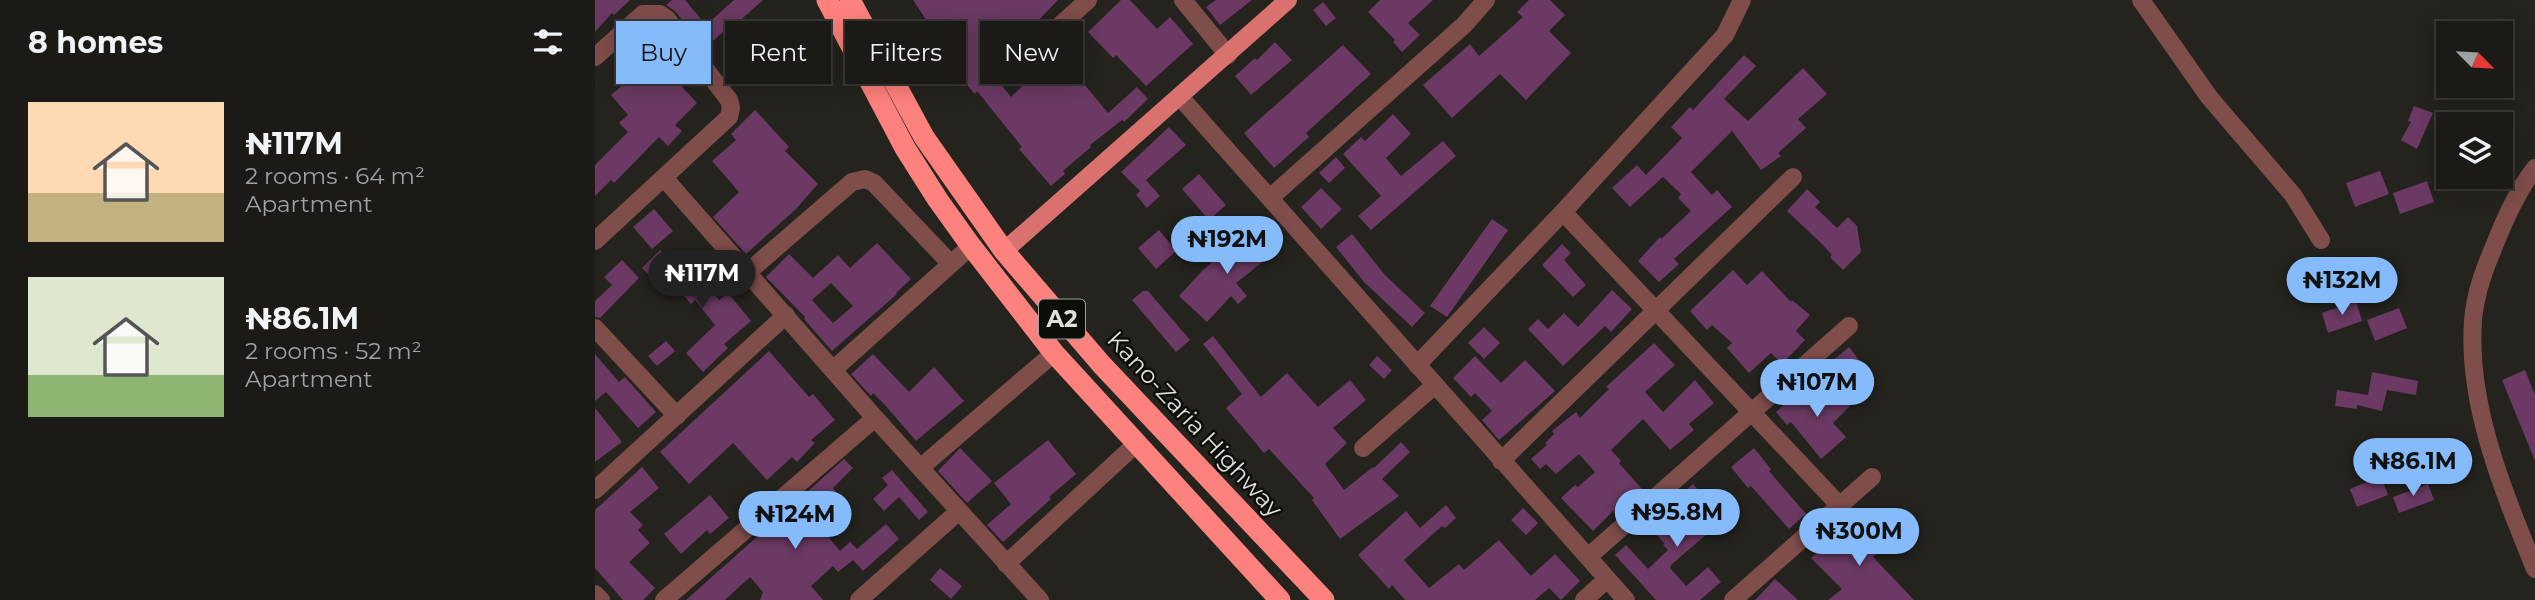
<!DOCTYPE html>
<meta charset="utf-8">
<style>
body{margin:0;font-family:Montserrat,sans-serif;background:#25231f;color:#f1f3f6;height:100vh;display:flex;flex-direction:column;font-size:26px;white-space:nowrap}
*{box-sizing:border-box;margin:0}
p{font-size:23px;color:#a0a1a1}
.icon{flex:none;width:38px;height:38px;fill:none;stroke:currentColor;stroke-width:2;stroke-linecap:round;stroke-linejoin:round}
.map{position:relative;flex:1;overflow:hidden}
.side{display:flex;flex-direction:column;background:#1c1a16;width:595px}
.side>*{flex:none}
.guide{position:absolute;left:21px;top:21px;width:665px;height:63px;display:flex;gap:14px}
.needle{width:46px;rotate:114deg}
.tools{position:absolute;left:1841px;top:21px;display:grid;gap:14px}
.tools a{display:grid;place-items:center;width:77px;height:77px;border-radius:0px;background:#1c1a16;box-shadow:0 4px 18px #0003,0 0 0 2px #3a3835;font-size:35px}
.price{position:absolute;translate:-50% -60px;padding:0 16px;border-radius:24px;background:#85bbfb;color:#111;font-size:23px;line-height:46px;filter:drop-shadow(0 2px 4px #0008)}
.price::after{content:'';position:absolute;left:50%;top:42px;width:21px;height:16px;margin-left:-10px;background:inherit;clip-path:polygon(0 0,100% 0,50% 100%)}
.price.current{background:#222;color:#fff}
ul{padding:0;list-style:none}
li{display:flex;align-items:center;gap:21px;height:175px;padding:0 28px}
li span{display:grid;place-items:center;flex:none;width:196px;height:140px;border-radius:0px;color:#555}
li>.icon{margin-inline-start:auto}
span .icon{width:84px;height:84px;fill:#fffc;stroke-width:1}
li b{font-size:30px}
h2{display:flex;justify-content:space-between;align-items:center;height:84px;padding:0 28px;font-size:30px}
.tag{padding:0 24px;border-radius:0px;background:#1c1a16;box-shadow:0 4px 18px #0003,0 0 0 2px #3a3835;font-size:24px;line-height:63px}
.tag.current{background:#85bbfb;color:#111}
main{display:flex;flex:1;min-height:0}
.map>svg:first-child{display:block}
.building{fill:#6b3963;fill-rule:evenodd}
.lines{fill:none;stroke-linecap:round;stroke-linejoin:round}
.minor{stroke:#7f4d4a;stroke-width:18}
.major{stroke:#d9726e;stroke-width:18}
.highway{stroke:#fd817c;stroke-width:21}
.labels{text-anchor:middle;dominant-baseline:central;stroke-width:5;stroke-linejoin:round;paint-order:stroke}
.shield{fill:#0d0d0a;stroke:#a1a09c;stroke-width:2}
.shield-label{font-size:23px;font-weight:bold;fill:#e0dfdb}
.street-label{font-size:24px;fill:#e0dfdb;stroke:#0d0d0a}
</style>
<main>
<section class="side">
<h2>8 homes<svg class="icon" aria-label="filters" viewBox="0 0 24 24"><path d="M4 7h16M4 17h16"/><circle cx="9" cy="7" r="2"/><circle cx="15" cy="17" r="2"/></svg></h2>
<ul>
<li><span style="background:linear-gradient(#ffd9b3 65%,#c2b280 0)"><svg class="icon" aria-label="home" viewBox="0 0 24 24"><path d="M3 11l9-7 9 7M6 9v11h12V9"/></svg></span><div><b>₦117M</b><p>2 rooms · 64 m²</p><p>Apartment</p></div></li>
<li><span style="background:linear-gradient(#dfe7d0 70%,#8fb573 0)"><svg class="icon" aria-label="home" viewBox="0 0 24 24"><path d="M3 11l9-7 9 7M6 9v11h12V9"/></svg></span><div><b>₦86.1M</b><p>2 rooms · 52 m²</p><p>Apartment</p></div></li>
</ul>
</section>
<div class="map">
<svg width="1940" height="600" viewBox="0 0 1940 600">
<rect width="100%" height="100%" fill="#25231e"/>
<path class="building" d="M0,0H35L19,15L17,13L0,32Z
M77,0H90L111,25L139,0H168L130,34L128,32L109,49L81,12L71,5Z
M318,0H463L435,29L410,49L414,54L394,69L416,97L444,70L450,76L469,60L513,113L542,87L553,99L529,122L527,120L495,145L496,147L468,171L470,174L456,186L424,149L427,147L382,91L380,94L358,69L366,61L340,20L334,24Z
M526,0H535L562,29L575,17L598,44L551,86L521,55L518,58L493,32Z
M621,0H657L625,25L611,7Z
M785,0H838L813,23L825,35L807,52L798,42L800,40L773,12Z
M934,0H955L970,15L954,31L976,53L931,100L905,74L857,118L828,85L875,44L884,56L928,17L922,12Z
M728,2L741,18L731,26L718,10Z
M44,40L102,103L80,125L87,131L73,146L64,137L19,183L16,180L0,196V165L33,132L24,123L33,115L16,95L40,75L24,58Z
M680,42L697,60L656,95L640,76L660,58L662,60Z
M748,45L776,74L711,133L714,137L679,168L649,133Z
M1149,55L1161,66L1129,99L1153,121L1208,68L1232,94L1203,119L1211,128L1183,153L1186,156L1166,170L1137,131L1096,172L1117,195L1122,190L1137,207L1079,259L1084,264L1064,282L1043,261L1065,237L1066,239L1096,211L1083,198L1086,194L1068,177L1035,207L1017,188L1042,165L1051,175L1087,138L1076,127L1095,107L1098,110Z
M1819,106L1838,113L1822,149L1806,140L1816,122L1813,121Z
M160,110L194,147L190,151L223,184L201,209L151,254L118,217L144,192L117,161L141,140L136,134Z
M798,114L816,134L791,158L806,176L848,141L861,156L776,230L763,216L786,196L748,154L766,137L770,141Z
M574,127L591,145L551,180L565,196L552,208L541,195L545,191L526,172Z
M741,157L750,168L734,183L724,173Z
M1785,171L1794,194L1760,207L1751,183Z
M604,174L631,205L614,220L587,189Z
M1832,181L1839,202L1805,214L1798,193Z
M726,188L747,209L726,229L706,207Z
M1212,189L1225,202L1220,207L1242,228L1253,217L1262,226L1266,252L1248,270L1235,257L1237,255L1227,244L1192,211Z
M59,209L78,231L57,249L38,227Z
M897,219L913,230L852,317L835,306Z
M666,229L684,249L641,283L652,296L643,304L636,296L612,322L584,296L608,270L635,247L639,252Z
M564,230L581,251L561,269L543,248Z
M757,234L790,275L830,313L817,327L769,282L741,247Z
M282,243L316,279L301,293L302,294L237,351L209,319L210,317L171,277L194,254L218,278L243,255L255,268ZM236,283L258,306L238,323L217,300Z
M967,244L976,253L969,260L991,285L978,297L947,265Z
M65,250L91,277L99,270L124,300L133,293L156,321L129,344L133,348L108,372L91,353L120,325L100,300L96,304L72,276L63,284L47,268Z
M27,260L44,278L5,318L0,317V301L17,285L9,277Z
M1138,270L1152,285L1167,271L1196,302L1197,300L1215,315L1201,331L1210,340L1187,364L1176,353L1154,373L1132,348L1137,343L1117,325L1112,330L1095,311Z
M1017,290L1037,309L1016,332L1010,326L968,366L933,329L943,319L953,329L969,313L983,327Z
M548,291H553L595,340L581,352L537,300Z
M1761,301L1767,321L1733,333L1727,313Z
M1804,308L1812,328L1780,341L1772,320Z
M889,327L905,343L889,359L873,343Z
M618,336L666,397L692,373L723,407L755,380L771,400L738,428L752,443L730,464L749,490L778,467L779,468L806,442L815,452L787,479L804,496L745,539L717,500L719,498L674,449L669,453L631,408L647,394L608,344Z
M71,341L80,351L62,366L53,356Z
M1059,343L1080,365L1050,392L1068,412L1100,380L1119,403L1094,424L1099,430L1075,450L1048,419L1016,450L1026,461L1024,463L1047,489L1029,505L1027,502L998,531L966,498L980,485L983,487L1000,472L984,454L961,474L951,464L945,469L936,459L952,445L950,443L959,434L957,431L981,412L985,418L1014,389L1011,387Z
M1254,347L1272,370L1254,385L1236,362Z
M174,351L214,397L218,394L240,420L216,440L220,443L202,462L197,457L172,480L138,443L94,484L65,452Z
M0,354L24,382L30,377L61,412L43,428L11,392L0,401Z
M278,354L314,392L339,367L369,401L321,441L291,406L278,393L276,396L256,374Z
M782,356L797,370L789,379L774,365Z
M880,356L906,383L930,360L960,391L904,440L887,420L897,411L880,393L876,397L858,378Z
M1930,370L1940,395V461L1907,380Z
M1777,372L1823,381L1821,395L1792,390L1787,411L1762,405V409L1740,406L1742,390L1773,395Z
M1247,386L1261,400L1238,423L1251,437L1226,459L1196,422L1192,425L1181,412L1206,389L1224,410Z
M0,408L27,442L0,462Z
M453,440L481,474L454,497L456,499L408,542L392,525L416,504L399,483Z
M365,448L397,481L372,503L343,471Z
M1159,448L1176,469L1174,471L1211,514L1194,529L1156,486L1153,488L1136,467Z
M249,459L258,468L238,488L244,496L228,509L234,515L223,525L245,551L255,542L262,549L291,524L304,539L268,571L258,560L243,572L238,566L216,586L228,600H165L168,592L155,577L130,600H91Z
M47,467L64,488L35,512L48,525L43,530L55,543L34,562L60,588L48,600H28L0,568V510Z
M297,470L333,512L324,520L304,497L289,511L278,499L293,485L287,478Z
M1786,476L1793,495L1762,507L1755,489Z
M1098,484L1128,520L1076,565L1075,568L1091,586L1113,567L1126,582L1105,600H1061L1020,555L1031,545L1053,569L1073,550L1068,545L1070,544L1052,524Z
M1833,484L1839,500L1804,513L1798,497Z
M115,495L134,518L115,534L112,530L86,554L69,534Z
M851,505L861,518L850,528L847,526L809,560L834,588L864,564L869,570L904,540L936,576L960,554L985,581L966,600L954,588L940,600H810L797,585L794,589L763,555L811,511L825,528Z
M928,508L943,523L931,535L916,520Z
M1267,521L1290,547L1278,557L1319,600H1233L1247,589L1216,558L1236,539L1240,544Z
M345,568L367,586L356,599L335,580Z
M1180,579L1203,600H1160Z"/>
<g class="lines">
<path class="minor" d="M588,0L633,55
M1546,0L1614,97L1698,195L1726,240
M459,31L493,0
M0,57L48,14H65L72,19L134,100L136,108L134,117L0,241
M585,97L1031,600
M1940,168C1923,190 1912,214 1902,239C1891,265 1880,292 1878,321C1872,406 1909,492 1940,569
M70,179L280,418L445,600
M676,197L869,25L891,0
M968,212L1245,506
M153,272L257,182L270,179L279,183L356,264
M0,328L82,416
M822,365L968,212L1130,35L1147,0
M239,369L376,246
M768,448L840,385
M906,461L1198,177
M325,468L459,353
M0,490L191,315
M993,557L1254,326
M411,564L541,444
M0,594L6,600
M69,600L280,418
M264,600L364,511
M989,600L1012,579
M1138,600L1277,477"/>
<path class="major" d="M409,251L693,0"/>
<path class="highway" d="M232,0L310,148L343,200L376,246L459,353L685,600
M255,0L329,137L409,251L507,365L729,600"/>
</g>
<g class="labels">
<rect class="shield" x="444" y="299.5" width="46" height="39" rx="5"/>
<g class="shield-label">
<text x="467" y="319">A2</text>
</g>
<g class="street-label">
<text transform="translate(600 424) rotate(47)">Kano-Zaria Highway</text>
</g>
</g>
</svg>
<div class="tools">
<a><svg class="needle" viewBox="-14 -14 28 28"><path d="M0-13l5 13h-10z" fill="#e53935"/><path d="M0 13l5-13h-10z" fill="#a0a1a1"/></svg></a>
<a><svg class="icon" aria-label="layers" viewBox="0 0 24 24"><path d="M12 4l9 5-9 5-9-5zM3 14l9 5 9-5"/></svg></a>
</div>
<b class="price" style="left:632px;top:276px">₦192M</b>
<b class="price current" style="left:107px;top:310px">₦117M</b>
<b class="price" style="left:1747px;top:317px">₦132M</b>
<b class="price" style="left:1222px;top:419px">₦107M</b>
<b class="price" style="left:1818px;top:498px">₦86.1M</b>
<b class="price" style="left:1082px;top:549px">₦95.8M</b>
<b class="price" style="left:200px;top:551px">₦124M</b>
<b class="price" style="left:1264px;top:568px">₦300M</b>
<div class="guide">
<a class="tag current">Buy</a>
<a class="tag">Rent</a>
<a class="tag">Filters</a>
<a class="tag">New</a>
</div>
</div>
</main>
